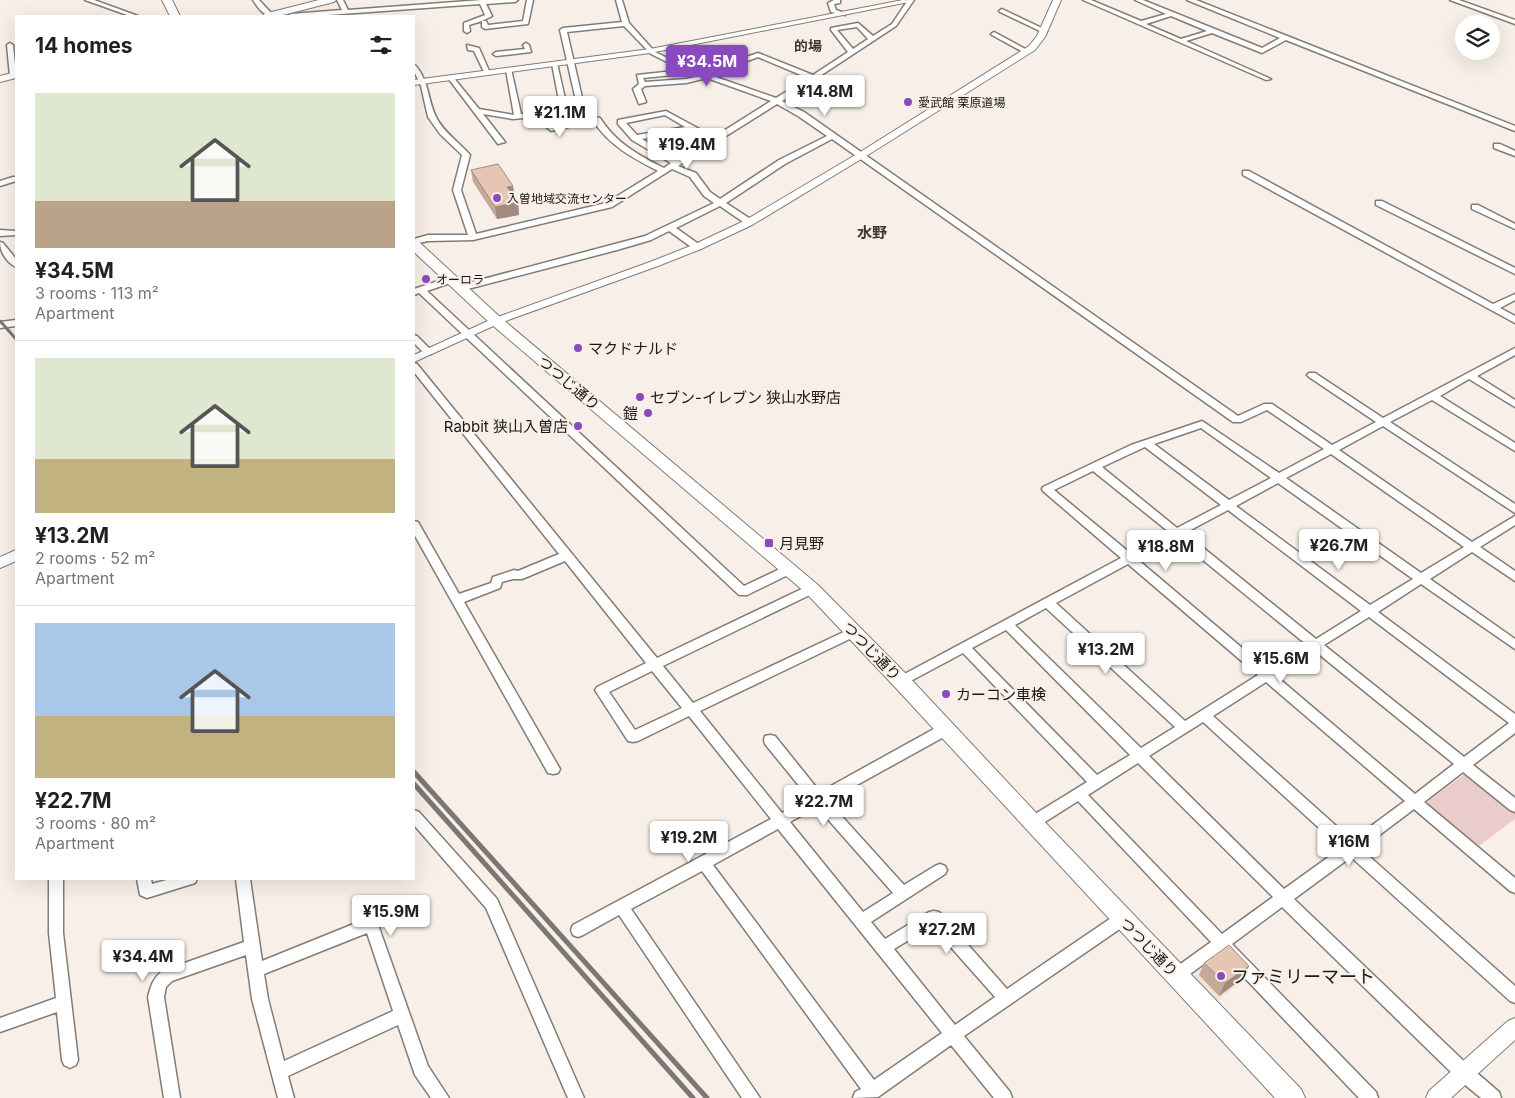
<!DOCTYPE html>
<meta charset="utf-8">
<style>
body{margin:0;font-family:Inter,"Noto Sans JP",sans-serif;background:#f6f6f6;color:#202124;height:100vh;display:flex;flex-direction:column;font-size:19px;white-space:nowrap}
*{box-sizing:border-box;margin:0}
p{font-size:16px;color:#757577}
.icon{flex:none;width:28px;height:28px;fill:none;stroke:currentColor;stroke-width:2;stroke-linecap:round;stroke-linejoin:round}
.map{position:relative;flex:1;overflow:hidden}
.drawer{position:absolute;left:15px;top:15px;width:400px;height:865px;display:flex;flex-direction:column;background:#fff;border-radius:0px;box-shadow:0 5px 20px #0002}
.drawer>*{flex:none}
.fabs{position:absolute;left:1455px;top:15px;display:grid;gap:10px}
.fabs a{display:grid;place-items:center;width:45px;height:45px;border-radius:50%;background:#fff;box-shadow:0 5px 20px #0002;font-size:25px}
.price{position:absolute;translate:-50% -42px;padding:0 11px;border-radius:5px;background:#fff;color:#222;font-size:16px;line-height:32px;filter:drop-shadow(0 1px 2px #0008)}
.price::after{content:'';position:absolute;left:50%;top:30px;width:15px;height:11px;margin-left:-8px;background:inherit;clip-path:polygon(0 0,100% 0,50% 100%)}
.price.active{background:#8a49bd;color:#fff}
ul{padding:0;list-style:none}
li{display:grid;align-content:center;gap:10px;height:265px;padding:0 20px}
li+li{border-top:1px solid #e0e0e0}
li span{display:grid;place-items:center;height:155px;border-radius:0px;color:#555}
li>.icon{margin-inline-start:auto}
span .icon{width:90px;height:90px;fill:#fffc;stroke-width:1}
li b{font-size:21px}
h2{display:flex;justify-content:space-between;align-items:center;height:60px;padding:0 20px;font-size:21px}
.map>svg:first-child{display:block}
.built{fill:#f1e4d5}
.green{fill:#eacccb}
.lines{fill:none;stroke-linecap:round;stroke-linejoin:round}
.minor-casing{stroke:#837c74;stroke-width:3}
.tertiary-casing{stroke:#837c74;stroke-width:2}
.primary-casing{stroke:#837c74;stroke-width:2}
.minor{fill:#fff;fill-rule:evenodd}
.tertiary{fill:#fff;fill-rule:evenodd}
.primary{fill:#fff;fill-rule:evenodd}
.rail-far1{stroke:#7c7772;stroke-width:3}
.rail{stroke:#7c7772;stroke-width:5}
.wall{fill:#c7a99b}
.shaded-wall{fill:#a28a7e}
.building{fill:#e7c5b4;stroke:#a28a7e}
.poi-dot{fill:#8a49bd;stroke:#f8f0e8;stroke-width:2}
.labels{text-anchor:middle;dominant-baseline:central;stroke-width:4;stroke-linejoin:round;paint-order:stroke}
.far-poi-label{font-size:12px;fill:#1b1815;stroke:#f8f0e8;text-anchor:start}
.far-neighbourhood-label{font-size:14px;font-weight:bold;fill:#3d3730;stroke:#f8f0e8}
.far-quarter-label{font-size:15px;font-weight:bold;fill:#3d3730;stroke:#f8f0e8}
.poi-label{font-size:15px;fill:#1b1815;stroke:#f8f0e8;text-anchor:start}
.street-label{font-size:15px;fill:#1b1815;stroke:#f8f0e8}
.near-poi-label{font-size:18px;fill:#1b1815;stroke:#f8f0e8;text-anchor:start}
</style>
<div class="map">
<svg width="1515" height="1098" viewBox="0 0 1515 1098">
<rect width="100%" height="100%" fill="#f8f0e8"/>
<path class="built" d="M1219,956L1247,978L1216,1002L1195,980V974Z"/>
<path class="green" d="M1466,773L1515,811V819L1476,848L1428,806V801Z"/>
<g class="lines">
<g class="minor-casing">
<path id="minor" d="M85,0H94L138,16H130Z
M253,0H259L274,16C263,16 259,9 253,0Z
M337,0H343L348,10L482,0H518L515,2L486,4L492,16L482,21H486L488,25L523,21L527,0H533L528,24L485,29L482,27V21L469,25L470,31L467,33L464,31V23L485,15L480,4L314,16H288L291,14L342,10Z
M616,0H622L629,23L655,52L682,65L704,72L758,53L813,75L848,52L831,30V28L858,23L873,36L892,24L908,0H914L896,26L782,101L804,112L1238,416L1264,404H1272L1332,445L1376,422L1309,377L1307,375L1309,373H1315L1383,418L1515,348V355L1477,376L1515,400V407L1469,379L1440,396L1515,443V451L1432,400L1390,422L1515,504V513L1383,426L1339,450L1472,542L1515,516V525L1480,547L1515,571V581L1472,552L1430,579L1515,639V649L1421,584L1378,612L1515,714V733L1473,765L1515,798V812L1510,810L1463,772L1424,802L1515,878V893L1510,891L1414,809L1361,849L1515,986V1003L1510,1001L1351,857L1294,899L1470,1067L1499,1092L1501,1098H1481L1458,1079L1282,907L1232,944L1376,1092L1378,1098H1359L1220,952L1182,980L1177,982L1172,980L1169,975L1172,970L1211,942L1078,801L1037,827L1032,829L1027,827L1025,823L1027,819L1087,782L963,653L905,684H897L895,681L897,678L1121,558L1043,491L1042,489L1043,487L1131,445L1202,421L1279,473L1324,449L1267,410L1241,422H1233L832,139L785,164L726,203L752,220V224H746L720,206L676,228L700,245V249H694L669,231L651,240L617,250L460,291L456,288L457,286L645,236L714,203L704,196L690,177L672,169L612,207L473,240L428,241L414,244V239L428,235H468L453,190L462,155L440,134L428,117L421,86L414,71V65L416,66C430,84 427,98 436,117C443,132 459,142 470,155L461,190L476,234L606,203L658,171C633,158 610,146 594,122L592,121L551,131L535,117L513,119L483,114L505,142L498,144L448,78L453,77L479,109L514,115L506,70L511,69L521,114L561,111L552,64L557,63L568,112L579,114L560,30L563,28L622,22ZM624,26L651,54L683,70L637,75L639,84L633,89L639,104L646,102L641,89L645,86L686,83L707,78L771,101L714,137L666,111L618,120V124L632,140L671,163L664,168C638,155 616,143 600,118L586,115L567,32ZM857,27L868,39L853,49L837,30ZM758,57L808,78L776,98L710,75ZM692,73L700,76L686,79L645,82L643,78ZM777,104L798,116L827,136L779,160L720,199L710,192L696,173L678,166ZM565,115L583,119L553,126L543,117ZM665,115L685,127L637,135L626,123ZM691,130L709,140L676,160L642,139ZM1201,428L1271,478L1229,500L1154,444ZM1145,447L1221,505L1177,528L1102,467ZM1331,454L1464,547L1421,573L1286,478ZM1093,471L1169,532L1130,553L1054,490ZM1278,483L1413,579L1370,605L1236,506ZM1228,510L1361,611L1316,639L1185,533ZM1176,538L1307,645L1267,669L1137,559ZM1128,564L1258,675L1185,721L1056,603ZM1046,608L1175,727L1141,748L1015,625ZM1369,617L1509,723L1464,757L1324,645ZM1006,630L1130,755L1097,775L972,648ZM1315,651L1454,764L1415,794L1276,676ZM1266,682L1405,801L1352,840L1213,716ZM1203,722L1341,848L1284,889L1149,756ZM1138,763L1273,897L1222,934L1088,795Z
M834,0H840V3L834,4L836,10L845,13V15L831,12L828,3Z
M1083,0H1091L1141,21L1166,14L1135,0H1143L1262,48L1280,38L1187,0H1196L1515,126V131L1286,40L1262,53L1212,33L1186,41L1271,79L1266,80ZM1171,16L1207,31L1181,39L1146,24Z
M1450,0H1459L1515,20V24Z
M1002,9L1046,30L1047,31L1042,32L1000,12L999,11Z
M994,32L1029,51L1030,52L1025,53L992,35L991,34Z
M10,43L13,45L16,74L15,77L13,78L10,76L7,45Z
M526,43L529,45L531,52L496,56L493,54L496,52L525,49L523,45Z
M467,45L479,48L490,73L489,74H485L474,51L468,50Z
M1494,144H1500L1515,151V156L1494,148Z
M1243,171H1249L1493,304L1515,294V300L1500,308L1515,316V323L1243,175Z
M13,177H16V181L0,186V181Z
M1376,201H1382L1515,268V274L1376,205Z
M1472,205H1478L1515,224V229L1472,209Z
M0,230L16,231V235L0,236Z
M0,242L3,243L16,259V267C7,263 0,252 0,242Z
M450,277L454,280L453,282L427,291L744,586L786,566H794L796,569L794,572L747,595H739L419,293L414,295V289Z
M16,320V326L0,328V322Z
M414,335L417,336L431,350V354H425L414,343Z
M414,363L417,364L657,658L808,586H816L818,589L816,592L663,666L693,703L850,629H858L860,632L858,635L700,711L782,813L809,798L765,744L764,740L765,736L770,735L775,736L820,792L941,725L946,724L951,725L952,729L951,733L828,801L904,885L935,866L940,864L945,866L947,870L945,874L871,922L885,939L929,912L934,911L939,912L1007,989L1117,914L1122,913L1127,914L1129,919L1127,924L964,1036L1010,1092L1012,1098H994L951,1045L878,1097L853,1098L855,1092L861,1089L702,871L631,909L760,1098H742L619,915L583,935L578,937L573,935L571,930L573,925L771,819L689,716L638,741L633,742L628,741L595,690L597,687L646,663L565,561L522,579H513L502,582L500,588L464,602L560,769L558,773L553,774L548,773L414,534V521L418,522L459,594L491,583L493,577L514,570L518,571L559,554L414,372ZM652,671L682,708L635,730L609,692ZM817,807L893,893L863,912L790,822ZM778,829L942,1033L874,1080L713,865ZM932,926L995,997L955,1025L894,949Z
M414,810L419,812L497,899L584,1098H568L486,908L414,825Z
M49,879H63V933L78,1060L76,1065L70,1068L64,1065L62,1060L57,1012L0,1032V1018L56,998L49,933Z
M137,879H151L152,884L170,879H197L195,883L147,898L140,895Z
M236,879H250L262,961L371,917L376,919L428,1066L449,1098H431L415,1075L398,1025L288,1076L294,1098H278L252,999L246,955L172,981L166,987L164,997L180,1098H164L148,997C151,985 153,979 162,971L244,942ZM367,933L393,1011L284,1061L268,999L264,974Z"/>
</g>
<g class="tertiary-casing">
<path id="tertiary" d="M903,0L914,1L650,53L414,85V80L650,49Z
M1053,0H1061L1045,37L1035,50L863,158L752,225L701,249L658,266L500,323L414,362V355L492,319L650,262L693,245L744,221L857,154L1029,46L1037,36Z
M16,550V561L0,568V557Z
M1515,1018V1040L1451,1098H1426L1429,1091L1508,1021Z"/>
</g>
<g class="primary-casing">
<path id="primary" d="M162,0H172L180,16H170Z
M319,0H336L334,2L279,16H263L264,14Z
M16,72V78L0,82V76Z
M414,241L419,242L501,318L818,585L908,676L1040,817L1301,1089L1305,1098H1275L894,686L806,593L491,324L414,252Z"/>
</g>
<use href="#minor" class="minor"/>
<use href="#tertiary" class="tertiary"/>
<use href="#primary" class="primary"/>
<path class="rail-far1" d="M0,321L16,339"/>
<path class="rail" d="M414,772L707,1098
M414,784L693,1098"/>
</g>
<path class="wall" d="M471,170L515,198L518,202L519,215L497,219L473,182Z
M1204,963L1243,978L1219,996L1199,975Z"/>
<path class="shaded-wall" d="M513,186L515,198L509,199L507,187Z
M518,202L519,215L497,219L495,207Z
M1249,966L1243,978L1219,996L1225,983Z"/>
<path class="building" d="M498,164L513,186L507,187L518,202L495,207L471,170Z
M1229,945L1249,966L1225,983L1204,963Z"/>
<g class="poi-dot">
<circle cx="908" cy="102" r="5"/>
<circle cx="497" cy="198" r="5"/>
<circle cx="426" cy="279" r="5"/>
<circle cx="578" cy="348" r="5"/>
<circle cx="640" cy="397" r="5"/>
<circle cx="648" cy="413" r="5"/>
<circle cx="578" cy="426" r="5"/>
<rect x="764" y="538" width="10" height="10" rx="2.5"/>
<circle cx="946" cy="694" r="5"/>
<circle cx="1221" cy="976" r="5"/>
</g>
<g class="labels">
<g class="far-poi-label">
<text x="918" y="102">愛武館 栗原道場</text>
<text x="507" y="198">入曽地域交流センター</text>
<text x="436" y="279">オーロラ</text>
</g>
<g class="far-neighbourhood-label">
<text x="808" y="45">的場</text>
</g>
<g class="far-quarter-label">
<text x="872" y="232">水野</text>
</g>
<g class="poi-label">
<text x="588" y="348">マクドナルド</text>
<text x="650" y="397">セブン-イレブン 狭山水野店</text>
<text x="638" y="413" text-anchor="end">鎧</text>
<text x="568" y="426" text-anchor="end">Rabbit 狭山入曽店</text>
<text x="779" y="543">月見野</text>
<text x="956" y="694">カーコン車検</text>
</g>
<g class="street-label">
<text transform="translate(569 383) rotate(40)">つつじ通り</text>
<text transform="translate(872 651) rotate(46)">つつじ通り</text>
<text transform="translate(1149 947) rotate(46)">つつじ通り</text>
</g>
<g class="near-poi-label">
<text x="1231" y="976">ファミリーマート</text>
</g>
</g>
</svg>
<div class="fabs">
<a><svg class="icon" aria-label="layers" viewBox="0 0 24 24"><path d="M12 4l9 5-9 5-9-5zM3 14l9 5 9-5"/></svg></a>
</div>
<b class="price active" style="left:707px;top:87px">¥34.5M</b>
<b class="price" style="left:825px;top:117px">¥14.8M</b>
<b class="price" style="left:560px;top:138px">¥21.1M</b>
<b class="price" style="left:687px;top:170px">¥19.4M</b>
<b class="price" style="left:1339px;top:571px">¥26.7M</b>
<b class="price" style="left:1166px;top:572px">¥18.8M</b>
<b class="price" style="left:1106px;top:675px">¥13.2M</b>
<b class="price" style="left:1281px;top:684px">¥15.6M</b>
<b class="price" style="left:824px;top:827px">¥22.7M</b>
<b class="price" style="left:689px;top:863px">¥19.2M</b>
<b class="price" style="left:1349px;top:867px">¥16M</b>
<b class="price" style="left:391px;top:937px">¥15.9M</b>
<b class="price" style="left:947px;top:955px">¥27.2M</b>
<b class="price" style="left:143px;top:982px">¥34.4M</b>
<section class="drawer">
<h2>14 homes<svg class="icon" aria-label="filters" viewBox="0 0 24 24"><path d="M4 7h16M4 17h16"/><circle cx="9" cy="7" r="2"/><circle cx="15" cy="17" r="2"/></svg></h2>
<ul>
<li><span style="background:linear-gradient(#dfe7d0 70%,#b9a48a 0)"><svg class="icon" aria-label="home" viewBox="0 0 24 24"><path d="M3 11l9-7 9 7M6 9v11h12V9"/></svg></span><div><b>¥34.5M</b><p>3 rooms · 113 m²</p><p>Apartment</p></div></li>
<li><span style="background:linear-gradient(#dfe7d0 65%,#c2b280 0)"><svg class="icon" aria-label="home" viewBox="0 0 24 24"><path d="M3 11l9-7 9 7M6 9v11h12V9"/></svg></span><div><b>¥13.2M</b><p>2 rooms · 52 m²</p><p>Apartment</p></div></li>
<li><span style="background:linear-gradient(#a9c7e8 60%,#c2b280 0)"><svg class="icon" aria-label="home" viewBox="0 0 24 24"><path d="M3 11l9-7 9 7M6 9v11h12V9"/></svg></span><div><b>¥22.7M</b><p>3 rooms · 80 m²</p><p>Apartment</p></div></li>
</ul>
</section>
</div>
